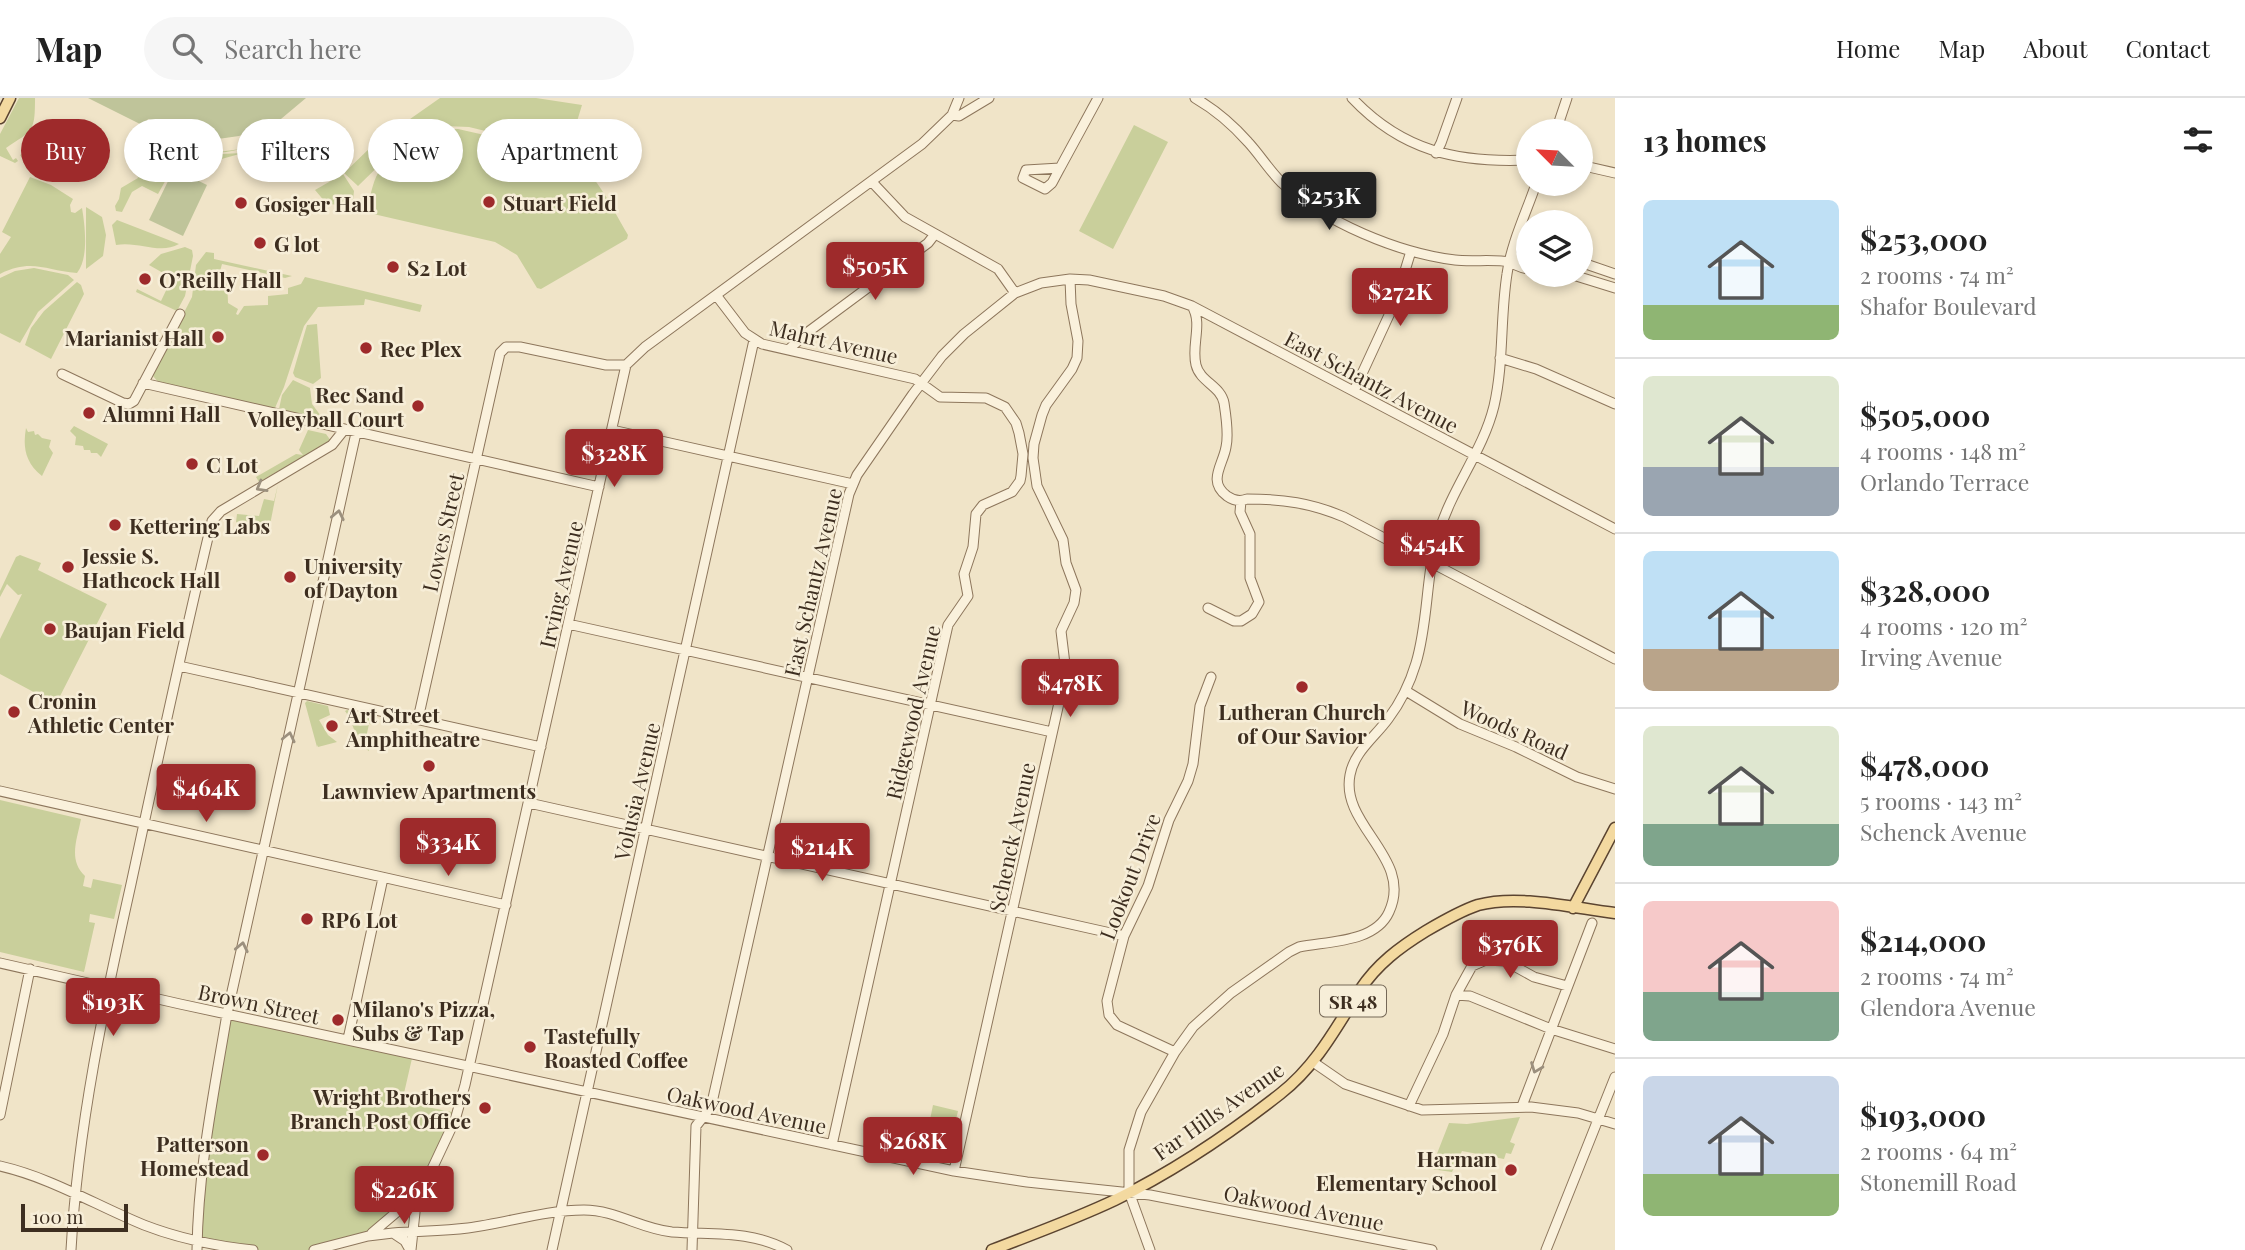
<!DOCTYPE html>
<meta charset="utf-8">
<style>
body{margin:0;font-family:"Playfair Display",serif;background:#f6f6f6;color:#222;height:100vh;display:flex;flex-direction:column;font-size:26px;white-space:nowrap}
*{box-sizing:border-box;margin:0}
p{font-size:23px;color:#767676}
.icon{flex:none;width:38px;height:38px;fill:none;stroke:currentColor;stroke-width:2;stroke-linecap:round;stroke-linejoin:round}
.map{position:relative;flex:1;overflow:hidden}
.drawer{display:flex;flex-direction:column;background:#fff;width:630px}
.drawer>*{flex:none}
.top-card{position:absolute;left:21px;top:21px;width:665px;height:63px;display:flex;gap:14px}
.needle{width:46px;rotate:294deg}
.fabs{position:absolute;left:1516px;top:21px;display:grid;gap:14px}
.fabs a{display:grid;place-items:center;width:77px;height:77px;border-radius:50%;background:#fff;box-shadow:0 4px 10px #0003;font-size:35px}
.scale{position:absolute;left:21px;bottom:18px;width:107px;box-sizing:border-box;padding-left:7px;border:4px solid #3d2e20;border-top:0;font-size:19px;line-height:24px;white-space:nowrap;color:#3d2e20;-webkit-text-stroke:5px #f7eed8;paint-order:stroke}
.price{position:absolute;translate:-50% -60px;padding:0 16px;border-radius:7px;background:#9e2a2b;color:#fff;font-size:23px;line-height:46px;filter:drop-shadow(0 2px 4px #0008)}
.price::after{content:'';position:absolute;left:50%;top:42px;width:21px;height:16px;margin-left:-10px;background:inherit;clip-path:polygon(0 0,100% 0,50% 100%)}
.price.selected{background:#222;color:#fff}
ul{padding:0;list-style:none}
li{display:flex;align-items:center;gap:21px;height:175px;padding:0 28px}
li+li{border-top:2px solid #e0e0e0}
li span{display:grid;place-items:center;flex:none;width:196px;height:140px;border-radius:10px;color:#555}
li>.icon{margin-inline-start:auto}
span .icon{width:84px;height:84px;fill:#fffc;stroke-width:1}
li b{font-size:30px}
h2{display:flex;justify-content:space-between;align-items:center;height:84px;padding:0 28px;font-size:30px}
.pill{padding:0 24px;border-radius:32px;background:#fff;box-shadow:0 4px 10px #0003;font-size:24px;line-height:63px}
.pill.selected{background:#9e2a2b;color:#fff}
header{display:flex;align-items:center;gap:42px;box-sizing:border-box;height:98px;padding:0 35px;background:#fff;border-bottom:2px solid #e0e0e0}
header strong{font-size:33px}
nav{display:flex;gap:38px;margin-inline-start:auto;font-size:24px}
.search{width:490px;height:63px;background:#f6f6f6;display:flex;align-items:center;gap:18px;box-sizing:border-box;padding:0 24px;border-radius:38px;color:#767676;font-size:26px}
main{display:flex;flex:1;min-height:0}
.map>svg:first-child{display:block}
.green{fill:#c9cf9b}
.cemetery{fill:#bfc49a}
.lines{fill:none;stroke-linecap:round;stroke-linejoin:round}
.minor-casing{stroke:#8d765c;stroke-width:11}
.major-casing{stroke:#5b4430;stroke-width:13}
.minor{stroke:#faf1dc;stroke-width:9}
.major{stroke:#f3d9a0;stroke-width:10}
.oneway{stroke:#9c907e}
.poi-dot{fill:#9e2a2b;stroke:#f7eed8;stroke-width:2.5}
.labels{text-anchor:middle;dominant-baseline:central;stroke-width:5;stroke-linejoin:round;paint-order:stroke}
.shield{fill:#f7eed8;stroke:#756857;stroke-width:2}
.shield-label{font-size:19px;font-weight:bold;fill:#3d2e20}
.poi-label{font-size:21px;font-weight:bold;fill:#3d2e20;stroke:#f7eed8;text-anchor:start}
.street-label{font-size:21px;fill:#3d2e20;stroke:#f7eed8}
</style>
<header>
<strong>Map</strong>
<div class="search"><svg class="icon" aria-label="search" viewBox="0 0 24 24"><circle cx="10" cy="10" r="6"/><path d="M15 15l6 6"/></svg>Search here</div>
<nav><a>Home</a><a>Map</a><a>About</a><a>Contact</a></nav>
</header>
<main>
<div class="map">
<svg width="1615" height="1152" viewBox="0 0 1615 1152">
<rect width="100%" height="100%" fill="#f0e4c8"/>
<path class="green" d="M19,0H35C35,34 33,32 6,50L13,62L16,60L18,63L15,65L0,58V36Z
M440,0H536L582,7L568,53L469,29L444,28L422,35L397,50L358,88L344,75L373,47Z
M1134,27L1168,44L1113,151L1079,133Z
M458,31L564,55C596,72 610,107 628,137L627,141L541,191L537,190L517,157L495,144L369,115L367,112C370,100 372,86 378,75C392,48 429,31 458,31Z
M45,42L54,46L51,54L57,57L56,62L64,69L45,74L38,72L39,68L30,65L29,69L20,57Z
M153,44C181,55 210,56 240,51C223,57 200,53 181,59V61L198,57L243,55L200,67L180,66L173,69L158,96L142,88L132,94L122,114L116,113L115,108L119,101L121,90L138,80L134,64L146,46Z
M343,76L354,93L352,110L326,105L315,92Z
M30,79L51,87L73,101L70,107L71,114L75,115L82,110C85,128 89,160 77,175C46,173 32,160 0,176V156L11,139L2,134Z
M86,109L102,119L106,137L103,158L86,171Z
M117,122L179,146C160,157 139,143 116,147L112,127Z
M185,149L192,152L193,158L185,198L177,213L136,194L137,191L161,203L172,180L149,167L161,156Z
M206,154L214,155V161L292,178L285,180L222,166L219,177L227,178L228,205L238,211L236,216L238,217L244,208L268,207V198L288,196V190L301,186L305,179L422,207L420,214L365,201L364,207L318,209L304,228L284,289L275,310L159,285L153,278L154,273L192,199L196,167Z
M34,170L68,177L74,182L38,214L20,245L0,235V180L15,173Z
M77,184L81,187L84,196L51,261L25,247L31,230L44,213Z
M317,226L321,280L313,286L295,279L293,275L307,227Z
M293,282L310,290L312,306L321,318L320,321L279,311L282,297Z
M74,328L108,346L101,359L97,355H91L90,352H84L83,348L75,347L76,339L70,333Z
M26,330L28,334L34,333L35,337L38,336L42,340L51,342L49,349L53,355L42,378C24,364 23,347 26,330Z
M308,332L326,336L331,343L259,384L256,379L296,356L303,357L299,352Z
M278,386L269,432L264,433L238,427V425L236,424L237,416L259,418L264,401L274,403Z
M20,457L41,465L38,472L107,506L56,606L0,576V541L22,496L18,497L7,486L0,499V493L16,459Z
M307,603L328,608L330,617L319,622L328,637L337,644L318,649V647L317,649L305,605Z
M347,612L377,619L375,627L369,626L364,649L369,650V653C354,644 356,628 345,613Z
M0,702L81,721C77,742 68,762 85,778L83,788L91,790L93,781L122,787L114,821L90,816L89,824L95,825L84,874L0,854Z
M227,916L413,956L402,1004L457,1015L421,1094L368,1138L314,1152H253L197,1144Z
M933,1007L958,1013L947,1061L923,1056Z
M1520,1019L1510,1044L1515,1046L1511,1056L1506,1055L1504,1061L1462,1053L1452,1074L1431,1071L1449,1025L1467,1026Z"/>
<path class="cemetery" d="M88,0H306L275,26L239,38L211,42L182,40L159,33L160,26L148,21L144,28Z
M174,71L207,87L183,138L149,122Z"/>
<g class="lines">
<g class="minor-casing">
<path id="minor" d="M1195,0C1214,11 1233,27 1248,44C1260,57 1269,72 1282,85C1324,124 1398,155 1455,162C1468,164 1499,161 1508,164C1515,166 1520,170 1528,171
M1352,0C1402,53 1457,65 1528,62
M952,17L959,18L989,0
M1556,33L1567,0
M1436,55L1441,45L1457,0
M1580,67L1615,75
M1060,70L1052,85L1045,91L1023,80L1026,72Z
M1060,70L1098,0
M872,84L905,119L998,171L1015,195
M1509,164L1517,159L1528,158
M1580,164L1615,176
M1573,177L1615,190
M716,197L745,235L762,246L915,281L940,299L986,300L1005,309L1016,325L1019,335L1023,356L1021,378L1020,383L1012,394L983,407L976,416L973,449L964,476L968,498L948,527L832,1047
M1192,208C1203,226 1191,247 1196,267C1200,284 1221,288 1224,305C1226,318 1229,336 1226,349C1223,367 1207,383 1227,398C1234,403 1240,404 1247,401C1283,401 1311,405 1344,419L1615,561
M788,252L808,234L928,145L935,136
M1500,260L1536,271L1615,306
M62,276L123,305L129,306L134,303L180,216
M143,285L599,389
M1354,293L1396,202L1411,153
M612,332L853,386
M1208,510L1234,523H1241L1252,516L1259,504L1250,480V436L1240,414L1241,403
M568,526L1052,634
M179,568L541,649
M1406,593L1460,626L1516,649L1577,679L1615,691
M418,621L500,255L506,249H520L606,267H626
M0,693L506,807
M529,705L1124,838
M0,865L180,906L954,1073L1027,1084L1150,1097L1432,1152
M1456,897L1470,898L1551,931L1615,951
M348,941L383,780
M1175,954L1117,927L1109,917L1107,903L1124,838L1148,788L1169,722L1188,683L1193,666L1200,608L1211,579
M1313,964L1345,986L1422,1012L1531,1009L1578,1015L1615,1026
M1409,1008L1443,936L1456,897L1472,868L1486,862L1505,863L1534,879L1567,888
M1522,1008L1592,825
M0,1017L30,871
M0,1068C52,1080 95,1107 144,1127C180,1141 215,1148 253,1152
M954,1073L1063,587L1065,566L1061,533L1074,505L1076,492L1066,465L1063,442L1037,388L1033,360L1034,346L1042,317L1046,307L1072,271L1077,260L1078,243L1071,206L1070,181
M372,1135L418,1096
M393,1135C418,1133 443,1133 468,1130C507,1125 545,1112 584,1112C616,1112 641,1131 672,1134C713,1137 750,1132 787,1152
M71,1152C78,1028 104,907 131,786C157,665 183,543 212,423L221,413L332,347L344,332
M197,1152C198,1072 214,994 227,916L356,335
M314,1152L368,1138L393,1135L405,1143L410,1152
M411,1152L416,1105L455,1022L465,987L626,267L645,249L922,46L952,17L959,0
M552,1152L754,242
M692,1152L696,1028L711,1009L849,396L857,377L913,296L942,258L964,236L1015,195L1041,185L1070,181L1089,182L1164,198L1192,208L1615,431
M1150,1152L1129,1094V1052L1141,1014L1175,954L1193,929L1231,895L1289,854L1299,849C1328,843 1375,845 1389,814C1414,760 1340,728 1350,677C1354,654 1374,640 1388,621C1401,604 1410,585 1416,565C1429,522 1425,477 1439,434C1452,390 1483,353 1494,308C1504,265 1500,220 1507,176C1511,146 1526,115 1536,86
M1546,1152L1615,979"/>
</g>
<g class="major-casing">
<path id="major" d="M0,20L10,0
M1573,810L1615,730
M992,1152C1033,1136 1075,1121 1115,1102C1172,1074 1229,1036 1280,996C1316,968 1336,930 1360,892C1377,866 1400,849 1426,833C1443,823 1460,813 1478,807C1518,796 1574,810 1615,815"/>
</g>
<use href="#minor" class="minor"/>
<use href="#major" class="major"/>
</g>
<defs><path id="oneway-chevron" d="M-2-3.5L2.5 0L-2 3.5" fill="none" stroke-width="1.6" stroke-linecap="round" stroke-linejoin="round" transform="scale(1.75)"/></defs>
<g class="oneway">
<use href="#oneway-chevron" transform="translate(261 389) rotate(150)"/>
<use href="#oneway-chevron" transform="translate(338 417) rotate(-78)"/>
<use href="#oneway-chevron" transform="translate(289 639) rotate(-77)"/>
<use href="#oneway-chevron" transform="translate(242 849) rotate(-78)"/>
<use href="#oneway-chevron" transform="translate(1536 970) rotate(111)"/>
</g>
<g class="poi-dot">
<circle cx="489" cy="104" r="7"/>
<circle cx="241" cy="105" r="7"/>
<circle cx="260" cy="145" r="7"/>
<circle cx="393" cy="169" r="7"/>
<circle cx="145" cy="181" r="7"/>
<circle cx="218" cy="239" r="7"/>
<circle cx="366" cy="250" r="7"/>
<circle cx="418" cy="308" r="7"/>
<circle cx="89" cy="315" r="7"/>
<circle cx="192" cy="366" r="7"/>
<circle cx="115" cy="427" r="7"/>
<circle cx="68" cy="469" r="7"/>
<circle cx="290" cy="479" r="7"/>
<circle cx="50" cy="531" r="7"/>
<circle cx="1302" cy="589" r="7"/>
<circle cx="14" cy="614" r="7"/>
<circle cx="332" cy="628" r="7"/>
<circle cx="429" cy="668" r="7"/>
<circle cx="307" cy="821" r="7"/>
<circle cx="338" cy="922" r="7"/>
<circle cx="530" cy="949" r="7"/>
<circle cx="485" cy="1010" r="7"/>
<circle cx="263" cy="1057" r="7"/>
<circle cx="1511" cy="1072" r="7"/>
</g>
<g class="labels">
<rect class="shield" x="1320" y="887.5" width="66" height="31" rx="5"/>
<g class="shield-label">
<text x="1353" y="903">SR 48</text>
</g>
<g class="poi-label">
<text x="503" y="104">Stuart Field</text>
<text x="255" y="105">Gosiger Hall</text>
<text x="274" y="145">G lot</text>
<text x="407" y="169">S2 Lot</text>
<text x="159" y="181">O’Reilly Hall</text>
<text x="204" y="239" text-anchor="end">Marianist Hall</text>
<text x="380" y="250">Rec Plex</text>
<text x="404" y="296" text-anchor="end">Rec Sand<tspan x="404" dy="24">Volleyball Court</tspan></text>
<text x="103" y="315">Alumni Hall</text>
<text x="206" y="366">C Lot</text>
<text x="129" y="427">Kettering Labs</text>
<text x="82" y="457">Jessie S.<tspan x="82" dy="24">Hathcock Hall</tspan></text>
<text x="304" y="467">University<tspan x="304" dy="24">of Dayton</tspan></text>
<text x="64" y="531">Baujan Field</text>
<text x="28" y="602">Cronin<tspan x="28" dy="24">Athletic Center</tspan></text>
<text x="1302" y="613" text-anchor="middle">Lutheran Church<tspan x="1302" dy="24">of Our Savior</tspan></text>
<text x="346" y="616">Art Street<tspan x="346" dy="24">Amphitheatre</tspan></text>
<text x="429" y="692" text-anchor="middle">Lawnview Apartments</text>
<text x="321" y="821">RP6 Lot</text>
<text x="352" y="910">Milano's Pizza,<tspan x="352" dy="24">Subs &amp; Tap</tspan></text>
<text x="544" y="937">Tastefully<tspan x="544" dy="24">Roasted Coffee</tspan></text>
<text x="471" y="998" text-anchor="end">Wright Brothers<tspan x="471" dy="24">Branch Post Office</tspan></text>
<text x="249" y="1045" text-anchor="end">Patterson<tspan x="249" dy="24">Homestead</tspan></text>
<text x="1497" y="1060" text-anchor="end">Harman<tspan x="1497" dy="24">Elementary School</tspan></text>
</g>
<g class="street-label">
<text transform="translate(834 243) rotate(13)">Mahrt Avenue</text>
<text transform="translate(1372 283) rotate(28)">East Schantz Avenue</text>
<text transform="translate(442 434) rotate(-77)">Lowes Street</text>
<text transform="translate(812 484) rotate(-77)">East Schantz Avenue</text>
<text transform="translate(560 486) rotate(-77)">Irving Avenue</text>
<text transform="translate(912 614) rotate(-77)">Ridgewood Avenue</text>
<text transform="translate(1515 631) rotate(24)">Woods Road</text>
<text transform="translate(636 693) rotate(-77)">Volusia Avenue</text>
<text transform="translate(1011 739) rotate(-78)">Schenck Avenue</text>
<text transform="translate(1129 778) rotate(-69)">Lookout Drive</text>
<text transform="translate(259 905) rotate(12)">Brown Street</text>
<text transform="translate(747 1011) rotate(12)">Oakwood Avenue</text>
<text transform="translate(1218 1012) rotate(-35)">Far Hills Avenue</text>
<text transform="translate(1304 1109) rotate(11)">Oakwood Avenue</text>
</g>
</g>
</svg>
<div class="fabs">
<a><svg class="needle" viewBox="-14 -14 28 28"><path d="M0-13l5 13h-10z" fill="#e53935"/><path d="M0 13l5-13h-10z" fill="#767676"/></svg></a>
<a><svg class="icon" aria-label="layers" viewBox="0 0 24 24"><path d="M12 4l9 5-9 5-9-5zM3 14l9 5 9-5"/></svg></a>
</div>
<div class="scale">100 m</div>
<b class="price selected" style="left:1329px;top:134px">$253K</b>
<b class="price" style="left:875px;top:204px">$505K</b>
<b class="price" style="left:1400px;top:230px">$272K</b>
<b class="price" style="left:614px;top:391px">$328K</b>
<b class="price" style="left:1432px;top:482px">$454K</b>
<b class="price" style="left:1070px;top:621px">$478K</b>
<b class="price" style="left:206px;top:726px">$464K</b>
<b class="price" style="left:448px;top:780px">$334K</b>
<b class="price" style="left:822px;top:785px">$214K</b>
<b class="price" style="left:1510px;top:882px">$376K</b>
<b class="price" style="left:113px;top:940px">$193K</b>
<b class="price" style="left:913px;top:1079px">$268K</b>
<b class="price" style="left:404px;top:1128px">$226K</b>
<div class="top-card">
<a class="pill selected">Buy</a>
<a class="pill">Rent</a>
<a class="pill">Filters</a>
<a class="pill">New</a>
<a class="pill">Apartment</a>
</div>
</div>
<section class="drawer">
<h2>13 homes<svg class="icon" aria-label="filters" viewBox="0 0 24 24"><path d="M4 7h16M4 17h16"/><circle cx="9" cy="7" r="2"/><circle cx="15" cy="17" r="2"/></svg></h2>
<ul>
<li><span style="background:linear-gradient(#bfe0f5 75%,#8fb573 0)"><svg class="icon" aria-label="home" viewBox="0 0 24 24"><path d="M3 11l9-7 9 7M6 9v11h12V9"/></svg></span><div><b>$253,000</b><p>2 rooms · 74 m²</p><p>Shafor Boulevard</p></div></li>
<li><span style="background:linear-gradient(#dfe7d0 65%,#9aa5b1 0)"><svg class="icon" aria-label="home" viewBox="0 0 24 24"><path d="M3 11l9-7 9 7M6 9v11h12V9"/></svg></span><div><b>$505,000</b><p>4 rooms · 148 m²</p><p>Orlando Terrace</p></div></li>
<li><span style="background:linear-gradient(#bfe0f5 70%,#b9a48a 0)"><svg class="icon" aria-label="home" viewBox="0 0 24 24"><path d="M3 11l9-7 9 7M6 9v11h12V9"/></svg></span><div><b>$328,000</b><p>4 rooms · 120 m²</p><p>Irving Avenue</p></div></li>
<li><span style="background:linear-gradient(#dfe7d0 70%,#7fa58c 0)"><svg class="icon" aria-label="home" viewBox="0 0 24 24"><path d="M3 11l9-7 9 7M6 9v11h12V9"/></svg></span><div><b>$478,000</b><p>5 rooms · 143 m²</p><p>Schenck Avenue</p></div></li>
<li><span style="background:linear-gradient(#f6c9c9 65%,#7fa58c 0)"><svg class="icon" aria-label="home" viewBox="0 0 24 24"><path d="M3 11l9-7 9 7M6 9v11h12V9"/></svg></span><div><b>$214,000</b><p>2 rooms · 74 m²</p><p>Glendora Avenue</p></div></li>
<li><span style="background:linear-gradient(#c9d6e8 70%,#8fb573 0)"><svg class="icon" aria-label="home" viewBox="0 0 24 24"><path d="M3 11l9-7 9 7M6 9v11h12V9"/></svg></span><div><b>$193,000</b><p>2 rooms · 64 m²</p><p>Stonemill Road</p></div></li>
</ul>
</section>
</main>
